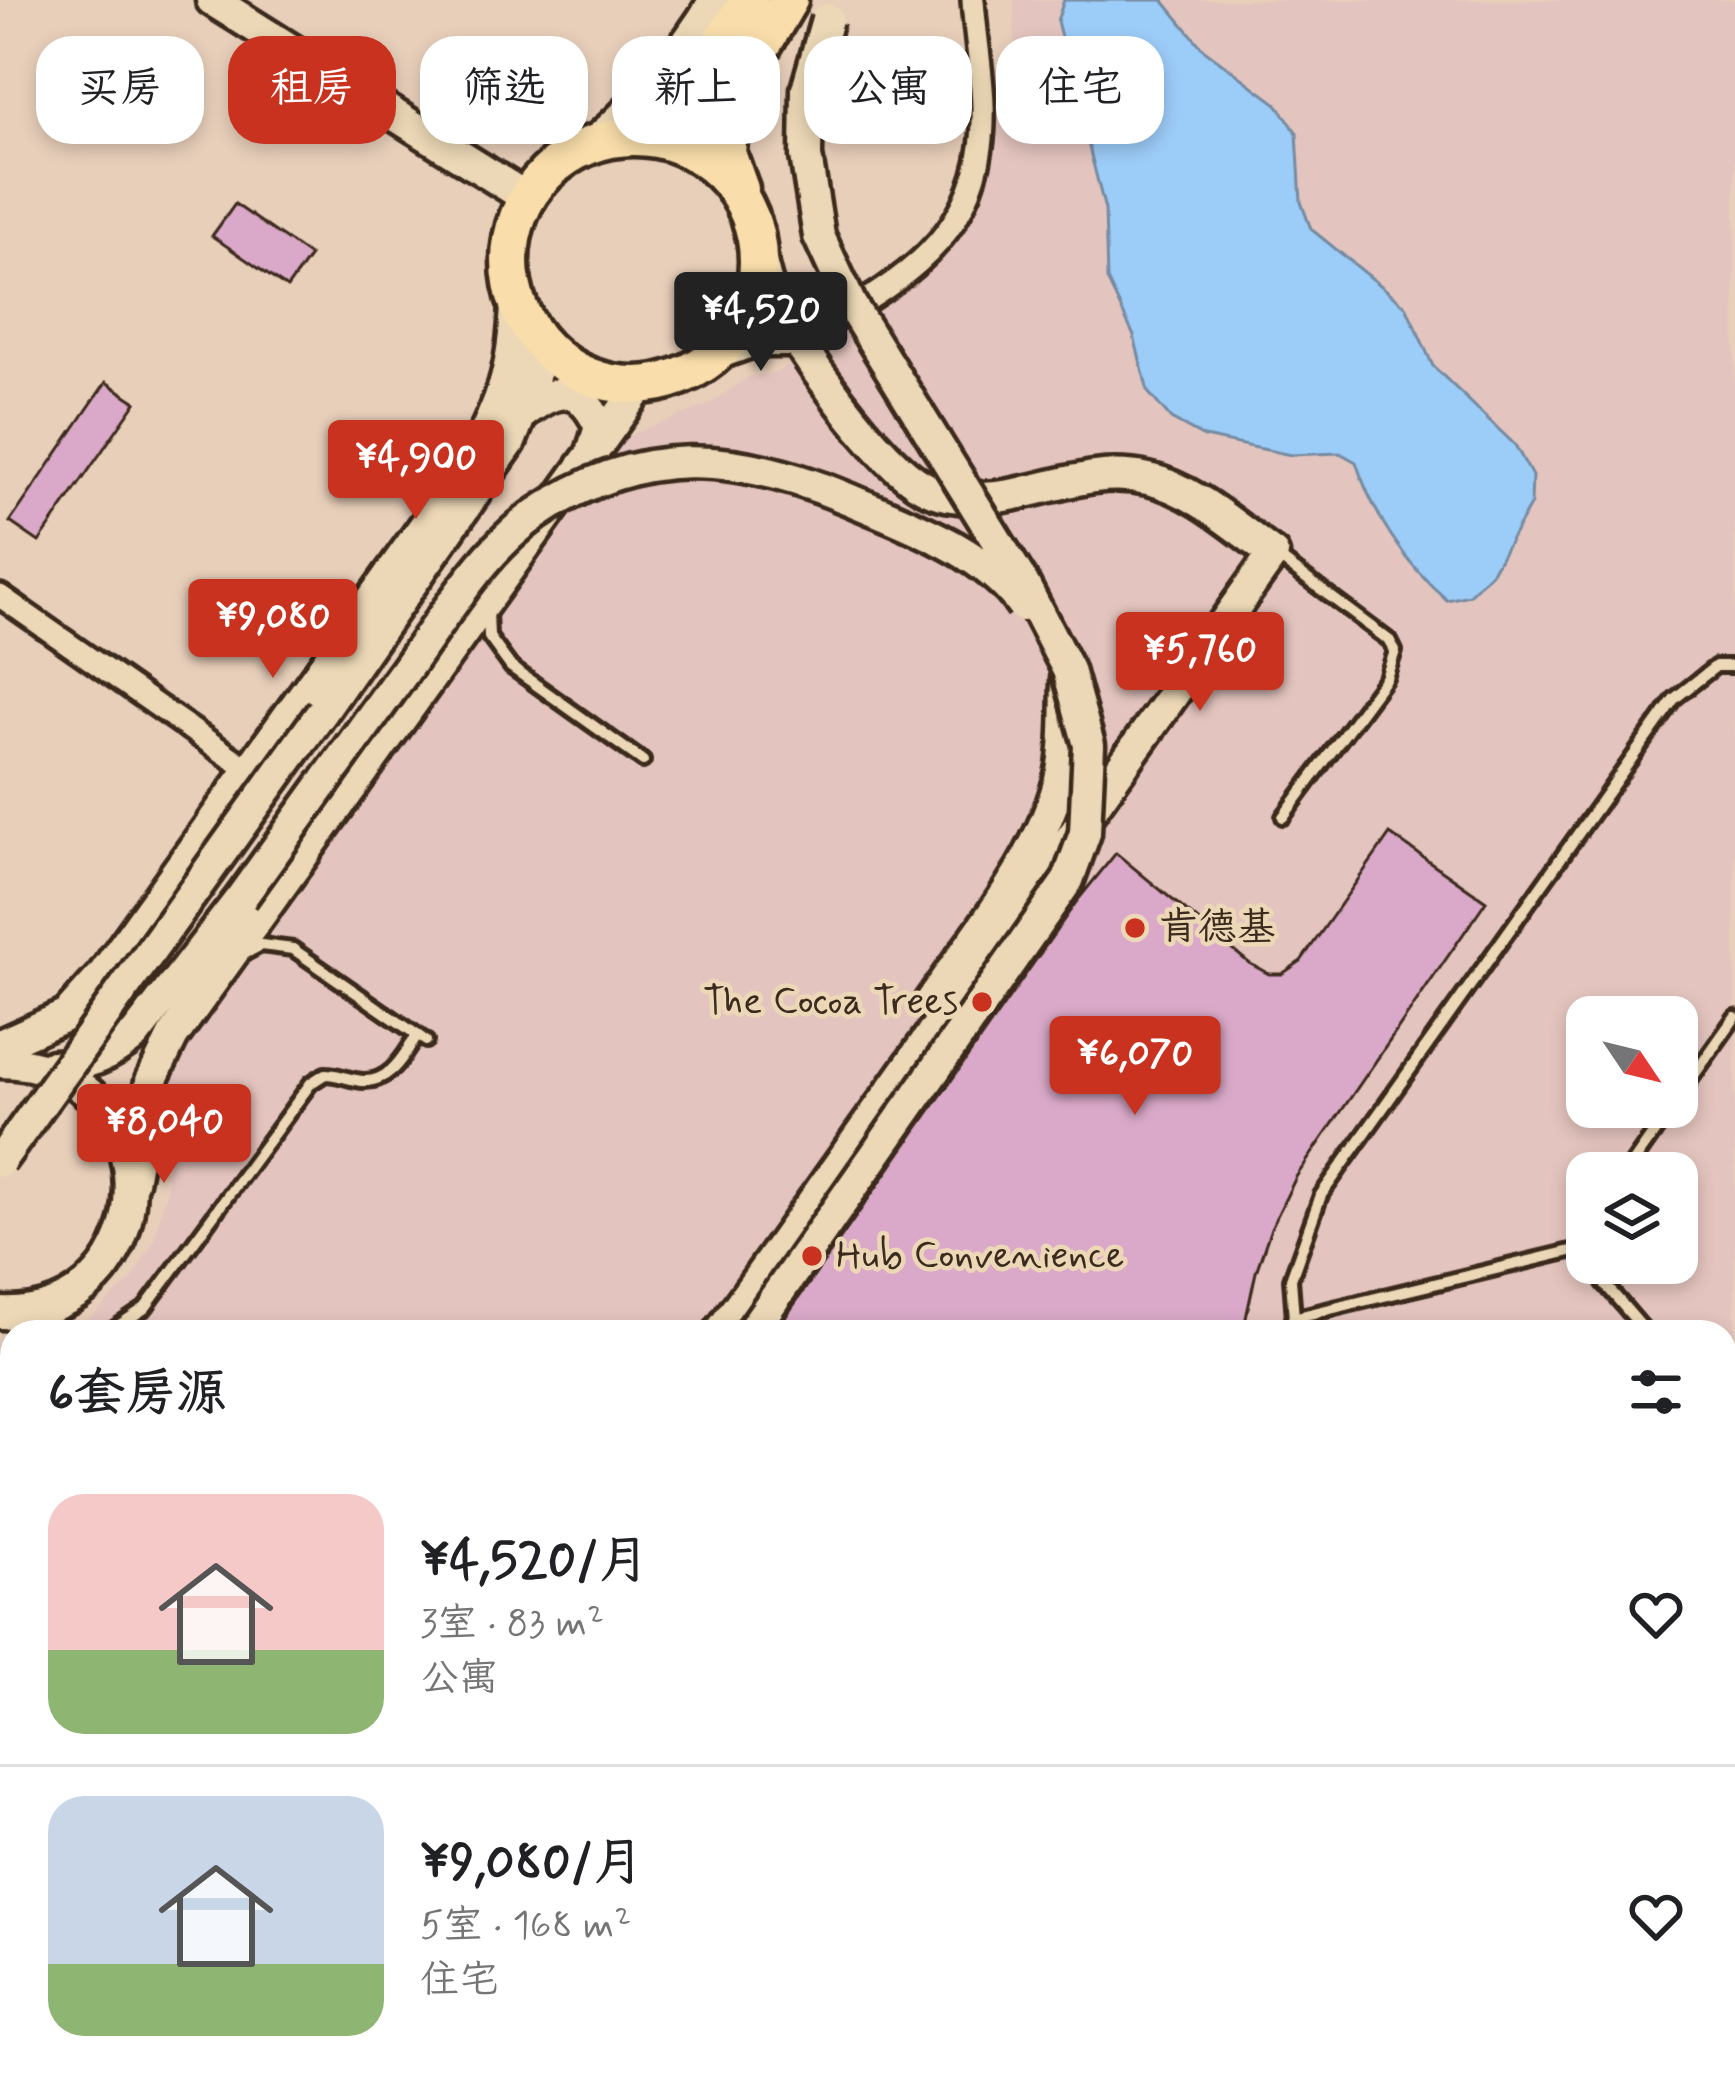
<!DOCTYPE html>
<html lang="zh">
<meta charset="utf-8">
<style>
body{margin:0;font-family:Mynerve,"LXGW WenKai TC",sans-serif;background:#f2f2f2;color:#202124;height:100vh;display:flex;flex-direction:column;font-size:45px;white-space:nowrap}
*{box-sizing:border-box;margin:0}
p{font-size:39px;color:#757577}
.icon{flex:none;width:66px;height:66px;fill:none;stroke:currentColor;stroke-width:2;stroke-linecap:round;stroke-linejoin:round}
.map{position:relative;flex:1;overflow:hidden}
.details{position:absolute;left:0px;top:1320px;width:1737px;height:768px;display:flex;flex-direction:column;background:#fff;border-radius:36px 36px 0 0;box-shadow:0 6px 18px #0003}
.details>*{flex:none}
.top-card{position:absolute;left:36px;top:36px;width:1665px;height:108px;display:flex;gap:24px}
.needle{width:78px;rotate:125deg}
.buttons{position:absolute;left:1566px;top:996px;display:grid;gap:24px}
.buttons a{display:grid;place-items:center;width:132px;height:132px;border-radius:24px;background:#fff;box-shadow:0 6px 18px #0003;font-size:60px}
.price{position:absolute;translate:-50% -102px;padding:0 27px;border-radius:12px;background:#c8321e;color:#fff;font-size:39px;line-height:78px;filter:drop-shadow(0 3px 6px #0008)}
.price::after{content:'';position:absolute;left:50%;top:72px;width:36px;height:27px;margin-left:-18px;background:inherit;clip-path:polygon(0 0,100% 0,50% 100%)}
.price.selected{background:#222;color:#fff}
ul{padding:0;list-style:none}
li{display:flex;align-items:center;gap:36px;height:300px;padding:0 48px}
li+li{border-top:3px solid #e0e0e0}
li span{display:grid;place-items:center;flex:none;width:336px;height:240px;border-radius:36px;color:#555}
li>.icon{margin-inline-start:auto}
span .icon{width:144px;height:144px;fill:#fffc;stroke-width:1}
li b{font-size:51px}
h2{display:flex;justify-content:space-between;align-items:center;height:144px;padding:0 48px;font-size:51px}
.chip{padding:0 42px;border-radius:36px;background:#fff;box-shadow:0 6px 18px #0003;font-size:42px;line-height:108px}
.chip.selected{background:#c8321e;color:#fff}
.map>svg:first-child{display:block}
.built{fill:#e4c4be;fill-rule:evenodd}
.water{fill:#9cccf8;stroke:#758ba1;stroke-width:3}
.building{fill:#daa9c9;stroke:#3b2a1e;stroke-width:3}
.lines{fill:none;stroke-linecap:round;stroke-linejoin:round}
.lane-casing{stroke:#3b2a1e;stroke-width:20}
.street-casing{stroke:#3b2a1e;stroke-width:30}
.secondary-casing{stroke:#3b2a1e;stroke-width:39}
.primary-casing{stroke:#3b2a1e;stroke-width:45}
.lane{stroke:#ecd8b6;stroke-width:10}
.street{stroke:#ecd8b6;stroke-width:21}
.secondary{stroke:#ecd8b6;stroke-width:30}
.primary{stroke:#f9deab;stroke-width:36}
.secondary-bridge-casing{stroke:#3b2a1e;stroke-width:39;stroke-linecap:butt}
.secondary-bridge{stroke:#ecd8b6;stroke-width:30}
.poi-dot{fill:#c8321e;stroke:#ecd8b6;stroke-width:4.5}
.labels{text-anchor:middle;dominant-baseline:central;stroke-width:9;stroke-linejoin:round;paint-order:stroke}
.poi-label{font-size:39px;fill:#3b2a1e;stroke:#ecd8b6;text-anchor:start}
</style>
<div class="map">
<svg width="1735" height="2088" viewBox="0 0 1735 2088">
<rect width="100%" height="100%" fill="#e8cfba"/>
<filter id="ink" filterUnits="userSpaceOnUse"><feTurbulence type="fractalNoise" baseFrequency=".00833" numOctaves="2"/><feDisplacementMap in="SourceGraphic" scale="24" xChannelSelector="R" yChannelSelector="G"/><feConvolveMatrix kernelMatrix="1 2 1 2 8 2 1 2 1" color-interpolation-filters="sRGB"/></filter>
<g filter="url(#ink)">
<path class="built" d="M1014,0H1735V2088H0V1341H12V2076H1725V1332H65L86,1321L132,1280L153,1242L167,1189V1161L158,1108L176,1055L616,444L630,435L708,405L750,376L776,373L899,291L951,243L978,201L991,165L995,68L1015,65ZM1587,1017H1677V1107H1587ZM1587,1173H1677V1263H1587Z"/>
<path class="water" d="M1064,0H1163L1203,49L1277,104L1297,133L1301,202L1311,229L1406,306L1433,366L1515,445L1532,476L1531,504L1492,572L1469,595L1447,600C1406,565 1372,513 1356,462L1340,453L1291,455L1204,437L1171,419L1148,392L1134,336L1107,280L1105,210L1057,21Z"/>
<path class="building" d="M235,204L310,256L287,288L212,236Z
M106,382L136,402L39,542L10,522Z
M1390,834L1486,901L1296,1177L1271,1228L1256,1272L1243,1332H775L1077,901L1116,853L1249,963L1269,974H1282L1301,961Z"/>
<g class="lines">
<g class="lane-casing">
<path id="lane" d="M1275,555L1390,641L1395,651L1386,678L1283,817
M488,612L489,637L511,667L643,761
M246,953L261,945L293,949L426,1041
M1677,1099L1735,1017
M1626,1173L1672,1107
M1596,1263L1604,1283L1646,1332
M1293,1318L1587,1247
M109,1332L145,1308L311,1083L325,1074C337,1074 344,1078 356,1080C387,1087 403,1058 417,1035
M1295,1332L1291,1279L1321,1195L1674,699L1716,666H1735
M1725,1389L1735,1396
M1725,1719L1735,1724
M0,1746H12
M0,1864L12,1867
M0,2024H12
M1725,2038L1735,2052
M733,2076L749,2088
M1383,2076L1400,2088
M973,2088L981,2076"/>
</g>
<g class="street-casing">
<path id="street" d="M800,341C881,290 966,254 981,147C988,99 976,48 973,0
M0,596L249,770"/>
</g>
<g class="secondary-casing">
<path id="secondary" d="M212,0L527,198
M594,143C643,100 682,55 715,0
M716,354L753,341H800
M522,414C557,387 579,382 600,427L593,449
M323,711L510,442L532,387L537,362L534,336
M930,1002C979,930 1043,857 1062,771C1068,742 1066,709 1067,679
M0,1045L67,1015L102,976L471,461C502,400 514,372 516,302
M0,1062C178,1064 168,1320 0,1313
M53,1066C87,1065 109,1057 135,1035L241,898
M132,1182L151,1081L173,1036L641,385
M720,1332L1273,554C1235,527 1194,489 1148,479C1085,465 1037,498 977,498C959,498 940,496 924,487C877,462 795,345 771,295C764,279 761,260 757,243
M0,1404L12,1369
M0,1591L12,1597
M0,1650L12,1653
M0,1683L12,1688"/>
</g>
<g class="primary-casing">
<path id="primary" d="M636,136L681,101L750,0
M510 261a124 124 0 1 1 248 0a124 124 0 1 1-248 0Z
M740,189L727,153L731,99L789,0"/>
</g>
<use href="#lane" class="lane"/>
<use href="#street" class="street"/>
<use href="#secondary" class="secondary"/>
<use href="#primary" class="primary"/>
<g class="secondary-bridge-casing">
<path id="secondary-bridge" d="M241,898C294,824 348,750 401,676C438,625 483,550 535,515C638,443 736,452 846,498C907,524 984,550 1023,606
M0,1161L323,711
M751,1332L1068,880L1085,833L1089,745L1068,670L1023,583L851,305L819,236L806,156L807,89L827,19"/>
</g>
<use href="#secondary-bridge" class="secondary-bridge"/>
</g>
</g>
<g class="poi-dot">
<circle cx="1135" cy="928" r="12"/>
<circle cx="982" cy="1002" r="12"/>
<circle cx="812" cy="1256" r="12"/>
</g>
<g class="labels">
<g class="poi-label">
<text x="1159" y="928">肯德基</text>
<text x="958" y="1002" text-anchor="end">The Cocoa Trees</text>
<text x="836" y="1256">Hub Convenience</text>
</g>
</g>
</svg>
<div class="buttons">
<a><svg class="needle" viewBox="-14 -14 28 28"><path d="M0-13l5 13h-10z" fill="#e53935"/><path d="M0 13l5-13h-10z" fill="#757577"/></svg></a>
<a><svg class="icon" aria-label="layers" viewBox="0 0 24 24"><path d="M12 4l9 5-9 5-9-5zM3 14l9 5 9-5"/></svg></a>
</div>
<b class="price selected" style="left:761px;top:374px">¥4,520</b>
<b class="price" style="left:416px;top:522px">¥4,900</b>
<b class="price" style="left:273px;top:681px">¥9,080</b>
<b class="price" style="left:1200px;top:714px">¥5,760</b>
<b class="price" style="left:1135px;top:1118px">¥6,070</b>
<b class="price" style="left:164px;top:1186px">¥8,040</b>
<div class="top-card">
<a class="chip">买房</a>
<a class="chip selected">租房</a>
<a class="chip">筛选</a>
<a class="chip">新上</a>
<a class="chip">公寓</a>
<a class="chip">住宅</a>
</div>
<section class="details">
<h2>6套房源<svg class="icon" aria-label="filters" viewBox="0 0 24 24"><path d="M4 7h16M4 17h16"/><circle cx="9" cy="7" r="2"/><circle cx="15" cy="17" r="2"/></svg></h2>
<ul>
<li><span style="background:linear-gradient(#f6c9c9 65%,#8fb573 0)"><svg class="icon" aria-label="home" viewBox="0 0 24 24"><path d="M3 11l9-7 9 7M6 9v11h12V9"/></svg></span><div><b>¥4,520/月</b><p>3室 · 83 m²</p><p>公寓</p></div><svg class="icon" aria-label="heart" viewBox="0 0 24 24"><path d="M12 20l-8-8c-3-5 5-10 8-4 3-6 11-1 8 4z"/></svg></li>
<li><span style="background:linear-gradient(#c9d6e8 70%,#8fb573 0)"><svg class="icon" aria-label="home" viewBox="0 0 24 24"><path d="M3 11l9-7 9 7M6 9v11h12V9"/></svg></span><div><b>¥9,080/月</b><p>5室 · 168 m²</p><p>住宅</p></div><svg class="icon" aria-label="heart" viewBox="0 0 24 24"><path d="M12 20l-8-8c-3-5 5-10 8-4 3-6 11-1 8 4z"/></svg></li>
</ul>
</section>
</div>
